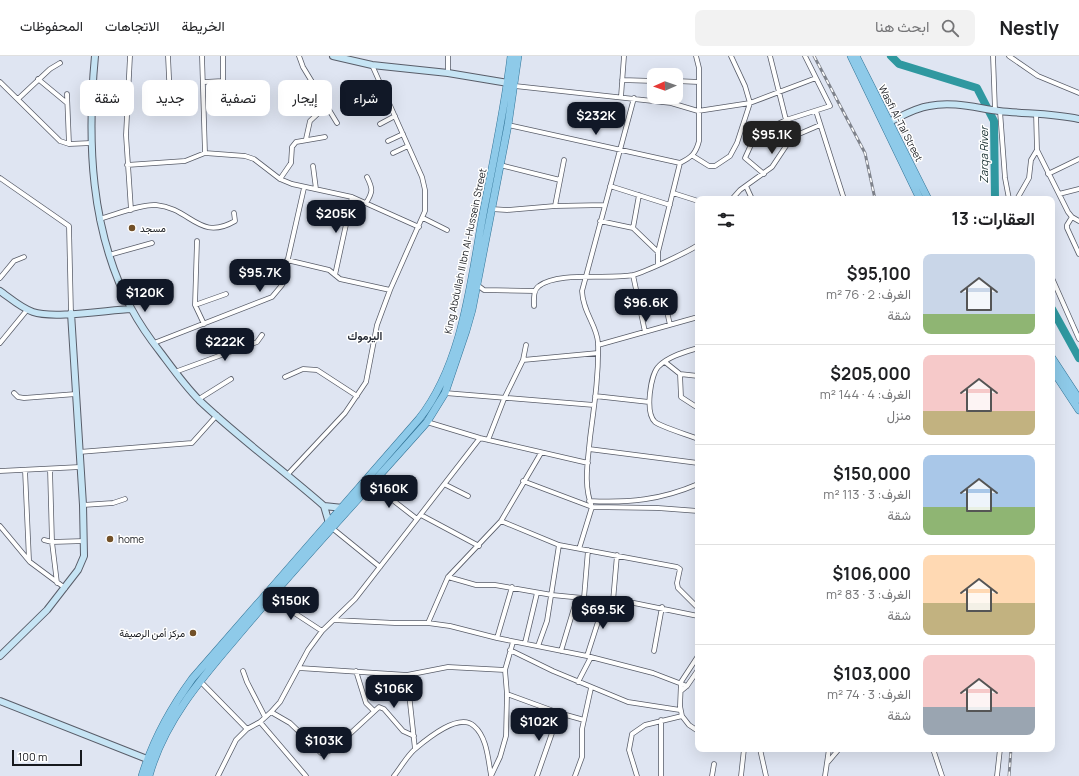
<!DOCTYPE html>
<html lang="ar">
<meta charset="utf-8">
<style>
body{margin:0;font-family:Manrope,Vazirmatn,sans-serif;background:#f2f2f2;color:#202124;direction:rtl;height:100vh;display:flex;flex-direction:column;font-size:15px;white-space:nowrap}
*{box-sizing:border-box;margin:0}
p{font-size:13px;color:#757577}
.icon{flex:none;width:22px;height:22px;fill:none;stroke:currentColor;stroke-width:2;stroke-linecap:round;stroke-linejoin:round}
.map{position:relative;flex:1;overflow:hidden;direction:ltr}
.details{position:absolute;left:695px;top:140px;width:360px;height:556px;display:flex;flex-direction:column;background:#fff;border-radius:8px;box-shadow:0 4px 16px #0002;direction:rtl}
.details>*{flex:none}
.hud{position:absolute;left:12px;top:24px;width:380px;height:36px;direction:rtl;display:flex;gap:8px}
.needle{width:26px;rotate:268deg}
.controls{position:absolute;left:647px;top:12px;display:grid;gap:8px}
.controls a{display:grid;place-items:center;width:36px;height:36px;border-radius:8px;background:#fff;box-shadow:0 4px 16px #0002;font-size:20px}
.scale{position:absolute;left:12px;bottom:10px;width:70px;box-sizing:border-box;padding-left:4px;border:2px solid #17191e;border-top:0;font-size:11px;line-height:14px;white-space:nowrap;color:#17191e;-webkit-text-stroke:3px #fff;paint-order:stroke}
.price{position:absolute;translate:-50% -34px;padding:0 9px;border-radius:8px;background:#111827;color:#fff;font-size:13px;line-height:26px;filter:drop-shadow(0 1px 2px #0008)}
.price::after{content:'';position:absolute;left:50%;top:24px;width:12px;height:9px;margin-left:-6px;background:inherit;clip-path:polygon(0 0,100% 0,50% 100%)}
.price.selected{background:#222;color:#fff}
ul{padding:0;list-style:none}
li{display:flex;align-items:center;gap:12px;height:100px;padding:0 20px}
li+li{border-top:1px solid #e0e0e0}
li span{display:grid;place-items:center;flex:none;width:112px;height:80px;border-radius:8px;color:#555}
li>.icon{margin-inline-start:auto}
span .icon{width:48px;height:48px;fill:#fffc;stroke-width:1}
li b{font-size:17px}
h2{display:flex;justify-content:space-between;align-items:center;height:48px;padding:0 20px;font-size:17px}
.chip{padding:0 14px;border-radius:8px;background:#fff;box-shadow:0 4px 16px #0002;font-size:14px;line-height:36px}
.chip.selected{background:#111827;color:#fff}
header{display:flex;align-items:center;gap:24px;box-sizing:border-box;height:56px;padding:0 20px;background:#fff;border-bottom:1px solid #e0e0e0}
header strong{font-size:19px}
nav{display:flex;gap:22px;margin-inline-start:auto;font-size:14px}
.search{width:280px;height:36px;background:#f2f2f2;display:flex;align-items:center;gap:10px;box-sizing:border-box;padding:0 14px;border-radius:8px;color:#757577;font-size:15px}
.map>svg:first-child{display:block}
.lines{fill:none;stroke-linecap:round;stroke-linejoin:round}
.river{stroke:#2f98a0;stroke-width:8}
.street-casing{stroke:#595d69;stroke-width:5.5}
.secondary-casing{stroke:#595d69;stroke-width:8}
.primary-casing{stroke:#337598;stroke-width:8}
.street{stroke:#fff;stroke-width:4}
.secondary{stroke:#c6e4f4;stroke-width:6}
.primary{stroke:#8ecae9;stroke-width:7}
.rail-casing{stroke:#7f838c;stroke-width:3}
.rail{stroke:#fff;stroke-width:1.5;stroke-dasharray:4.5;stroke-linecap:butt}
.poi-dot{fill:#725028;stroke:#fff;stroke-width:1.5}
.labels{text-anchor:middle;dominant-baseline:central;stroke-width:3;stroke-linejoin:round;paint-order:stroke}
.street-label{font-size:10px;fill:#17191e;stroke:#fff}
.poi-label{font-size:10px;fill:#17191e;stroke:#fff;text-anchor:start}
.water-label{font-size:11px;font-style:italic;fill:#193032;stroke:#fff}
.neighbourhood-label{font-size:11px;font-weight:bold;fill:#252933;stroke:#fff}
</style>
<header>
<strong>Nestly</strong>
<div class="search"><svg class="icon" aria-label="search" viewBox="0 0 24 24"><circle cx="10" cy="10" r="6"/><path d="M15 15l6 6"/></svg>ابحث هنا</div>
<nav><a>الخريطة</a><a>الاتجاهات</a><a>المحفوظات</a></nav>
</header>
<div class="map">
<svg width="1079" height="720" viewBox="0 0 1079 720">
<rect width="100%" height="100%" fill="#dfe5f2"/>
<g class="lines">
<path class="river" d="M891,0L899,8L977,32L994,65L995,143
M1052,253L1079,302"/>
<g class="street-casing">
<path id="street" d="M130,0L126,79L131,154
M202,0L205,97
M299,0L303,11L337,67
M448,0V17
M770,0L786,64
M993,0L995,54
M1009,0L1038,20L1079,37
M38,23L67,47
M622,24L654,25
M676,25L699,26
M0,26L60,85L69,88L91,87
M204,26L223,25V0
M515,30L671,47L698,55L750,47L816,22
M67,38L69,88
M621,41L624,0
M634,42L582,235C583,257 597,269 598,287C599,319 594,351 590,382C588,405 583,429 592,451L658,452L698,455
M18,43L50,13L60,7
M369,48L386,39
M166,52L170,43L168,0
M816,55L844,143
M1000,55L1005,122L1009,143
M1036,57L1037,94L1068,156L1072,161L1079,165
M380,68L395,60
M508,69L680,107
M306,83L310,65L326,50
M388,85L403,78
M393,97L408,90
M693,100L709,110H715L730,100L737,87L750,47L745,30L731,0
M127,109L185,105L205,97L245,100L254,103L280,123L292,128L352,141L419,171
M500,109L560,124
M313,110L316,133
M764,118L745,102L755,80L759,77L786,64L830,50L805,0
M1048,118L1079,103
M0,122L69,170L71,257
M280,123L291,107L292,91L296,86L325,81
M610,130L670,149
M746,130L752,143
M673,137L698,145
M1059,138L1079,133
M732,143L740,134L772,111L792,81L820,69
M1017,143L1029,122L1031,104L1037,94
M366,147C373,136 373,133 367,121
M555,150L564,104
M491,153L507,154L555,150L604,149
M1072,161L1067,169V172L1079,198
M423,162L447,174
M99,163C115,159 140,148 156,149C191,152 199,186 235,165L234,157
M600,165L633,172L658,196
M633,172L639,139
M197,185L195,249L204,268
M109,199L152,187
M287,204L329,214L340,223L390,234
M658,208V196L680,107C692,101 696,97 699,85V12L696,0
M335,219L352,141
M633,219L645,276
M0,222L14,205L24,201
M1052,222L1079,283
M476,228L484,234L535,235
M664,242L670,269
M195,249L226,238
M534,250C534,243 533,234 539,230C559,215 609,224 633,219C645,216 688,196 698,189
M0,287L27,254
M154,287L272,241L282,229L304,132
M598,289L698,261
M698,292C685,296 669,300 659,310C650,318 645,357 655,366C662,371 688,379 698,383
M523,304L526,289
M665,306L680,318L698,320
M175,316L257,286L262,279
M680,318L681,341L698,352
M285,321L303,313L317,314L357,340
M14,337L18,341L24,342L76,338
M445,337L594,349
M595,340L649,346
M199,343L231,323
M427,366L480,382L588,407
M488,384L504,343L523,304L598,297
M589,393L698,407
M79,396L192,387L217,359
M50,413L52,486L57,527
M25,414L29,504
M0,415L80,411
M288,418L345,357L366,326L377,269L390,234L425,155V134L422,121L372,9
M523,425L592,451L579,493
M372,428L417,463
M446,429L468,440
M589,445C629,447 661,444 698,428
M83,449L113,447L125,443
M421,459L479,490
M501,465L559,489L677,511L680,513L677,527L678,532L698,552
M0,470L30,506L65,532
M332,472L380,511
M44,484L52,486L84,485
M448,521L476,529H495L552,539L634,547L698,560
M270,541L322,575
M584,542L588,494
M613,545L617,499
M334,564L395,567H428L450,570L497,582L587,600L653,617L687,630
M428,567L448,521L501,465L541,397
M497,582L512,531
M525,587L537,537
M538,590L547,565L559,489
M510,594L553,615L628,646L680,654
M561,595L577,542
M654,595L662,551
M587,600L605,544
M698,600L681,626L680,650L682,660L689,669L698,675
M299,612L407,619L448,611L505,614
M243,615L247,626L265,661
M356,615L366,647L374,655
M407,619L415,693
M200,625L247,673
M578,626L591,601
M681,635L687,630L698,614
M507,638L559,657L584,664
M271,656L290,667L321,697L329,695L340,687L379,651L384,653L403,675L414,680
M260,666L306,720
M760,693L766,720
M933,693L942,720
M828,706L839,693
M218,720L236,684L247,673L260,666L271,656L280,646L308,594L322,575L355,543L480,382
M394,720C401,711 407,700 415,693C427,683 459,656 474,670C487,681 488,703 491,719
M491,720L500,701L506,680L507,638L505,614L513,586
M537,720L559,657
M575,720L582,701V673L591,632
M637,720L629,694L632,678L645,669L682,660
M661,720V664
M712,720L714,708
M741,720L744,693
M825,720L829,693
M997,720L1000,693"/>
</g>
<g class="secondary-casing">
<path id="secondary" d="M95,0C87,85 90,174 131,252C139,267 150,283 161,297C173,313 185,330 199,344C239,382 283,414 324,450L343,452
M333,0L372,9L448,17L508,27
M889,66C902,60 915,52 929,50C953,45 976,52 999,55C1026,58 1053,57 1079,63
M0,235C10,242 21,252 33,256C53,263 108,254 131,253
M324,450L329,467
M0,600L47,554L78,514L84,500L83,449L71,257
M0,645L147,703"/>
</g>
<g class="primary-casing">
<path id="primary" d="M851,0L920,143
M856,0L928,143
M1052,302L1079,343
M1052,313L1079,354
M142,720C153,684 170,653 192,623L419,363C464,306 471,222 484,153C494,102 505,51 511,0
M149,720C165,661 208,615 247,569C305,500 367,434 427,366L445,337L466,275L472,254L508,69L518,0"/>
</g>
<use href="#street" class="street"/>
<use href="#secondary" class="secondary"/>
<use href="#primary" class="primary"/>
<g class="rail-casing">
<path id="rail" d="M814,0L865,97L875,143
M1009,720L1011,693"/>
</g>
<use href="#rail" class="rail"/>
</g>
<g class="poi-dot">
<circle cx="132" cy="172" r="4"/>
<circle cx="110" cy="483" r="4"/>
<circle cx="193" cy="577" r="4"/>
</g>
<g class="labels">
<g class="street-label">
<text transform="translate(901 67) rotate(63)">Wasfi Al-Tal Street</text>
<text transform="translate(465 195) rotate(-78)">King Abdullah II Ibn Al-Hussein Street</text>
</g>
<g class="poi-label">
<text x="140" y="172">مسجد</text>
<text x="118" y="483">home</text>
<text x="185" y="577" text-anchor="end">مركز أمن الرصيفة</text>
</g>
<g class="water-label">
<text transform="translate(983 99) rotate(-90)">Zarqa River</text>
</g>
<g class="neighbourhood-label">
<text x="365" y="279">اليرموك</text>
</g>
</g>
</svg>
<div class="controls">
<a><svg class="needle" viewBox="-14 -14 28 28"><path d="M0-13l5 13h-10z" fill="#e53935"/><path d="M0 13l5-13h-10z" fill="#757577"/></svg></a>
</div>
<div class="scale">100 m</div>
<b class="price" style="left:596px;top:80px">$232K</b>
<b class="price selected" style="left:772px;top:99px">$95.1K</b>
<b class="price" style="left:336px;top:178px">$205K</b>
<b class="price" style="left:260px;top:237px">$95.7K</b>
<b class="price" style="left:145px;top:257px">$120K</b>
<b class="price" style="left:646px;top:267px">$96.6K</b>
<b class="price" style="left:225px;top:306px">$222K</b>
<b class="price" style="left:389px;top:453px">$160K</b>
<b class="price" style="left:291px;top:565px">$150K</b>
<b class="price" style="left:603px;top:574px">$69.5K</b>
<b class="price" style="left:394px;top:653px">$106K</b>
<b class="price" style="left:539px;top:686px">$102K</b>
<b class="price" style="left:324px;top:705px">$103K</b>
<div class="hud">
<a class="chip selected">شراء</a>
<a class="chip">إيجار</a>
<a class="chip">تصفية</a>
<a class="chip">جديد</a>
<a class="chip">شقة</a>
</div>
<section class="details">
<h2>العقارات: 13<svg class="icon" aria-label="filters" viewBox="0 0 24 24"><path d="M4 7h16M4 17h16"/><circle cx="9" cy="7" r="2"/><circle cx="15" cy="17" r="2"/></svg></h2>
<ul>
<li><span style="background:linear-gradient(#c9d6e8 75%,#8fb573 0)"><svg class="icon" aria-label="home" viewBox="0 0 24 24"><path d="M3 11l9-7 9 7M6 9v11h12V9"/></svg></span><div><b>$95,100</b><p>الغرف: 2 · 76 m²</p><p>شقة</p></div></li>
<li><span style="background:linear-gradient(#f6c9c9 70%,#c2b280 0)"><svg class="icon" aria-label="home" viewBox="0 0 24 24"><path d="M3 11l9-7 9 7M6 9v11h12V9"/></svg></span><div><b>$205,000</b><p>الغرف: 4 · 144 m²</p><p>منزل</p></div></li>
<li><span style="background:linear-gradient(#a9c7e8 65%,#8fb573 0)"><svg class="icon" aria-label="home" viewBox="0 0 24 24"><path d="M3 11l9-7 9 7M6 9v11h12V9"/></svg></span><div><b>$150,000</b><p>الغرف: 3 · 113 m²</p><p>شقة</p></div></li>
<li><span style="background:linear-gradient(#ffd9b3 60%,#c2b280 0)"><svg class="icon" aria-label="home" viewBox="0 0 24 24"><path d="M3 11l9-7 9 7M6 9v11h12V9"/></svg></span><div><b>$106,000</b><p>الغرف: 3 · 83 m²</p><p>شقة</p></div></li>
<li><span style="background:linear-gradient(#f6c9c9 65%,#9aa5b1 0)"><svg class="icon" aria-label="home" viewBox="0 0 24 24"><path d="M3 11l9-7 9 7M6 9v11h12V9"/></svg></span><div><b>$103,000</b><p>الغرف: 3 · 74 m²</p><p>شقة</p></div></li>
</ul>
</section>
</div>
